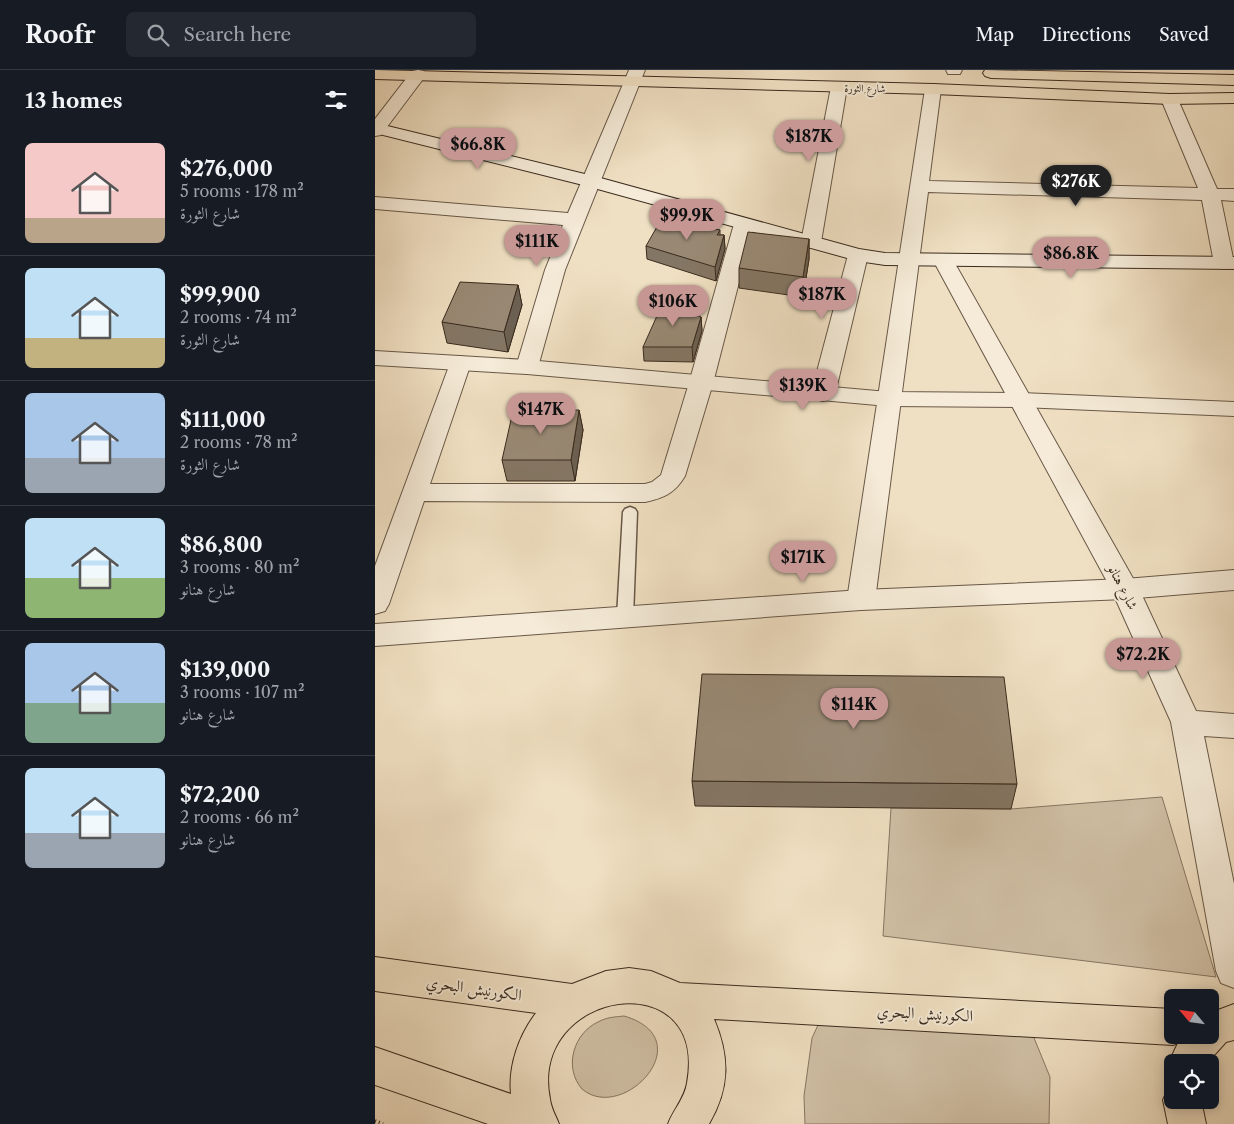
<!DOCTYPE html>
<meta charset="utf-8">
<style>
body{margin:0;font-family:"Libre Caslon Text",Amiri,serif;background:#242831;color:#f1f3f6;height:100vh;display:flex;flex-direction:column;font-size:19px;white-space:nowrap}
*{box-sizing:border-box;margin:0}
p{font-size:16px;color:#9ea1a6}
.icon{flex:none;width:28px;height:28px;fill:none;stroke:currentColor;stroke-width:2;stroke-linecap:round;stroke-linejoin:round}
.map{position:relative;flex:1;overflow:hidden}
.sheet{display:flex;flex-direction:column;background:#171b24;width:375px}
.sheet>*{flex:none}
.needle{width:32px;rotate:299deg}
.fabs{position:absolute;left:789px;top:919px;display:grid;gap:10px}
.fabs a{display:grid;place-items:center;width:55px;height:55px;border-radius:8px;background:#171b24;box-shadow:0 2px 12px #0003;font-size:25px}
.price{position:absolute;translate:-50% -42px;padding:0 11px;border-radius:18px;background:#c59692;color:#111;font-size:16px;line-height:32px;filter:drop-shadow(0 1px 2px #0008)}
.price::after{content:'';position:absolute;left:50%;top:30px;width:15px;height:11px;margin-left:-8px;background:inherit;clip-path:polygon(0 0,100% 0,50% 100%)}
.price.current{background:#222;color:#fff}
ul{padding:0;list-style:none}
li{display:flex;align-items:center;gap:15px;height:125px;padding:0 25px}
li+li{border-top:1px solid #363941}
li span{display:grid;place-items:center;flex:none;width:140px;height:100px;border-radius:8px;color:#555}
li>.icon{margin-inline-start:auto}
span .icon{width:60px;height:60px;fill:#fffc;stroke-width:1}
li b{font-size:21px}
h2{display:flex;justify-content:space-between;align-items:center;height:60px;padding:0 25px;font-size:21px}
header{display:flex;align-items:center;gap:30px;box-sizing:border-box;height:70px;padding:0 25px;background:#171b24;border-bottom:1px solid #363941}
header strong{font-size:24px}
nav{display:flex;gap:28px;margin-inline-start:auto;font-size:18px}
.search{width:350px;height:45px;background:#242831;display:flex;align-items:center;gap:12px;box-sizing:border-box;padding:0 18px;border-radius:8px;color:#9ea1a6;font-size:19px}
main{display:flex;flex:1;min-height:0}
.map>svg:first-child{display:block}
.green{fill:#d1c1a7;stroke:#867662}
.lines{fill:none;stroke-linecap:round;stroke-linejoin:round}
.service-casing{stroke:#685847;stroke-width:3}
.minor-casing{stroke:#685847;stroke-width:2}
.tertiary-casing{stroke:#685847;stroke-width:2}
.secondary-casing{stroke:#3a2b1e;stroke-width:2}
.primary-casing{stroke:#3a2b1e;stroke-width:2}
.path{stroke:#3a2b1e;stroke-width:4;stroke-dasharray:1 3;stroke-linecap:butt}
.service{fill:#f5ebd8;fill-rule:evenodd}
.minor{fill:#f5ebd8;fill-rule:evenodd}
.tertiary{fill:#f5ebd8;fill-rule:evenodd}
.secondary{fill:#f5ebd8;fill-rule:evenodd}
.primary{fill:#f0e0c3;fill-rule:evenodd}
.wall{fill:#847664;stroke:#3a2b1e}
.shaded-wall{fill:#6b6051;stroke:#3a2b1e}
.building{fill:#998974;stroke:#3a2b1e}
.labels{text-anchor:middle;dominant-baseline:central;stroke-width:4;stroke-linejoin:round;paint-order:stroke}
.far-street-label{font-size:11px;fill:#3a2b1e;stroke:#f5ebd8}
.street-label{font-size:14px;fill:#3a2b1e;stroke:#f5ebd8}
.near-street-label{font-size:16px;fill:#3a2b1e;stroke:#f5ebd8}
</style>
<header>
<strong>Roofr</strong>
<div class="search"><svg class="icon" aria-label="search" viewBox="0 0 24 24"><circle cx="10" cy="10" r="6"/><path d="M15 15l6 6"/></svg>Search here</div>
<nav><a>Map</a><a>Directions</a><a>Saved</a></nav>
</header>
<main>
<section class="sheet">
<h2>13 homes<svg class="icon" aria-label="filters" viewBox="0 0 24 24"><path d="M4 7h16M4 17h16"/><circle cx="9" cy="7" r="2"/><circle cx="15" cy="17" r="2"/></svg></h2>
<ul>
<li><span style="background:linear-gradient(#f6c9c9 75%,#b9a48a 0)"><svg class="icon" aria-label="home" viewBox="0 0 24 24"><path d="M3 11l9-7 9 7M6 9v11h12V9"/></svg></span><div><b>$276,000</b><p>5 rooms · 178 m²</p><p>شارع الثورة</p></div></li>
<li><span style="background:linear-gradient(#bfe0f5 70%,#c2b280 0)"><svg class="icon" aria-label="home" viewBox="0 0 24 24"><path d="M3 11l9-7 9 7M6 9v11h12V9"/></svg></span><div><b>$99,900</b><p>2 rooms · 74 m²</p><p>شارع الثورة</p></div></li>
<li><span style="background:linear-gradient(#a9c7e8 65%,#9aa5b1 0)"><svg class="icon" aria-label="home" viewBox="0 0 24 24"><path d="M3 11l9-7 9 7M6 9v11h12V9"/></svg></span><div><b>$111,000</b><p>2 rooms · 78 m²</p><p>شارع الثورة</p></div></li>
<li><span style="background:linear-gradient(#bfe0f5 60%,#8fb573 0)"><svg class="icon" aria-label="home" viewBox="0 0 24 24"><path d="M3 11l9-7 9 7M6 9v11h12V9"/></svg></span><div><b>$86,800</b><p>3 rooms · 80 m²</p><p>شارع هنانو</p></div></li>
<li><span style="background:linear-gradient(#a9c7e8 60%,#7fa58c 0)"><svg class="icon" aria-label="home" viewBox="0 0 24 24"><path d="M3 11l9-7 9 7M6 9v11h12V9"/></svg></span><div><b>$139,000</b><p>3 rooms · 107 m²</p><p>شارع هنانو</p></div></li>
<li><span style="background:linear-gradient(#bfe0f5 65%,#9aa5b1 0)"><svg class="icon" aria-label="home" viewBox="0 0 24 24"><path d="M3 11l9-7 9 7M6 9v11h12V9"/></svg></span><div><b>$72,200</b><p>2 rooms · 66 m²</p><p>شارع هنانو</p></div></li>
</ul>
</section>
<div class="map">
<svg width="859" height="1054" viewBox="0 0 859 1054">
<rect width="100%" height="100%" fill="#f0e0c3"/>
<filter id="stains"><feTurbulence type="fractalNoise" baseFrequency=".004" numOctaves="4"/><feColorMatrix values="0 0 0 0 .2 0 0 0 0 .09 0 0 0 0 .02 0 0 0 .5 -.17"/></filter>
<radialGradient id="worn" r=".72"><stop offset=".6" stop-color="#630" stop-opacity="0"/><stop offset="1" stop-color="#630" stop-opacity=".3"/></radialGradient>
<path class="green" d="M787,727L841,907L508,866L516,738L636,739Z
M451,938L657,963L675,1007L674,1054H430L429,1026L437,968Z
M249,946C328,969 248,1054 207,1019C188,997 199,963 223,952C232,947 240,947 249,946Z"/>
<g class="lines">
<g class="service-casing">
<path id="service" d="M255,437L260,439L262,442L258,547L255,551L250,553L245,551L242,547L248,442L250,439Z"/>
</g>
<g class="minor-casing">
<path id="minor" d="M43,0L49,1L51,5L6,65L0,66V49L37,1Z
M254,0H270L190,200L163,297L160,302L152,304L144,302L141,297L170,200L188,155L0,139V127L193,143Z
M571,0H587L585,4H573Z
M464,12L470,13L472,17L446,172L443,176L436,178L429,176L426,172L456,17L458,13Z
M558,14L564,15L566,19L554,111L823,118L786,29L789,25H801L842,119H859V131L846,130L859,193L856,197L849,199L842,197L839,193L827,130L553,122L500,530L496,537L486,540L476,537L472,530L550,19L552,15Z
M369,148L376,150L379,154L338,313L310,406C300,423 289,428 270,432L49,431L14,534L10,541L0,544V496L77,288L85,286L93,288L96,293L55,414H270L277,412L286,405L314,313L359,154L362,150Z
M483,179L490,181L493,185L460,324L456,329L448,331L440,329L436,324L473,185L476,181Z
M568,184L575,186L578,190L764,519L821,641L859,644V668L829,666L859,814V918L846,913L841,901L796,652L736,519L558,190L561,186Z"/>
</g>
<g class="tertiary-casing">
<path id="tertiary" d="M0,281L152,290L513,322L646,323L859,332V346L646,337L513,336L152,304L0,295Z
M859,500V520L750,529L486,540L0,576V554L486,520L750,509Z"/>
</g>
<g class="secondary-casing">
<path id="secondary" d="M0,53L222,107L484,179L510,183L859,187V199L510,195L483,191L208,115L0,63Z"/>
</g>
<g class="primary-casing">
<path id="primary" d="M0,0L558,14L795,24L859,23V33L795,34L558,24L0,9Z
M610,0L859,5V15L616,8L610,6L608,3Z
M0,887L197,914L231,901L254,898L276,901L305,913L798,939V965H835V943L859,934V970L851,972L833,992H798V1000L794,992L803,973L798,975L339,949C355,987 355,1018 334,1054H293C298,1040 310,1028 312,1013C334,891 153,919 175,1029C176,1038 181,1046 184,1054H113L0,1015V977L136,1024C133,996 144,965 161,943L0,921Z
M798,1015V1030H826L831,1054H793L788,1030L794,1017Z"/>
</g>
<path class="path" d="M0,1051L8,1054"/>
<use href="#service" class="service"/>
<use href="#minor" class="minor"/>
<use href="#tertiary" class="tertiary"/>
<use href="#secondary" class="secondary"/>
<use href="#primary" class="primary"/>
</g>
<path class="wall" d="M345,160V165H349L350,179L341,211L272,189L271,176Z
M434,169V189L428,227L364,218V198Z
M143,215L147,235L133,282L72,273L67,252Z
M326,247L327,261L318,292L269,291L268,277Z
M204,340L208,360L200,411H132L127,390Z
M317,711L642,714L636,739L320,736Z"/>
<path class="shaded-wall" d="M349,165L350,179L341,211L340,197Z
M434,169V189L428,227V207Z
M143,215L147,235L133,282L129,262Z
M326,247L327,261L318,292L317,277Z
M204,340L208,360L200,411L196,390Z"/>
<path class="building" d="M287,148L345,160L342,165H349L340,197L271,176Z
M373,162L434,169L428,207L364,198Z
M85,212L143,215L129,262L67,252Z
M290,228L326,247L317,277H268Z
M204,340L196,390H127L138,341Z
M327,604L629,607L642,714L317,711Z"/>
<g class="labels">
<g class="far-street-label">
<text transform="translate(490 18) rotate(1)">شارع الثورة</text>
</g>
<g class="street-label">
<text transform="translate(748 517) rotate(63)">شارع هنانو</text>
</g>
<g class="near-street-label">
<text transform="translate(99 918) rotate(8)">الكورنيش البحري</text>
<text transform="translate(550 943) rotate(3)">الكورنيش البحري</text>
</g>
</g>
<rect width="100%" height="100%" filter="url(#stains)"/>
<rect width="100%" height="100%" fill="url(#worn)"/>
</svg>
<div class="fabs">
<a><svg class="needle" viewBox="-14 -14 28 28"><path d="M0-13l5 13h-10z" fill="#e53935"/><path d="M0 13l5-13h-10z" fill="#9ea1a6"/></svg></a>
<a><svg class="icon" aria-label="locate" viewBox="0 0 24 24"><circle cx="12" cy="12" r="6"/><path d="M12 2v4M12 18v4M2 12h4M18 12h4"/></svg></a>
</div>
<b class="price" style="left:434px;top:92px">$187K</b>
<b class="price" style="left:103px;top:100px">$66.8K</b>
<b class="price current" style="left:701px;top:137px">$276K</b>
<b class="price" style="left:312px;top:171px">$99.9K</b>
<b class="price" style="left:162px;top:197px">$111K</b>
<b class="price" style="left:696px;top:209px">$86.8K</b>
<b class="price" style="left:447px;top:250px">$187K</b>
<b class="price" style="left:298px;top:257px">$106K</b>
<b class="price" style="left:428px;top:341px">$139K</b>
<b class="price" style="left:166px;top:365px">$147K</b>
<b class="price" style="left:428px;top:513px">$171K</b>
<b class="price" style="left:768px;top:610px">$72.2K</b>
<b class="price" style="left:479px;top:660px">$114K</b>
</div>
</main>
